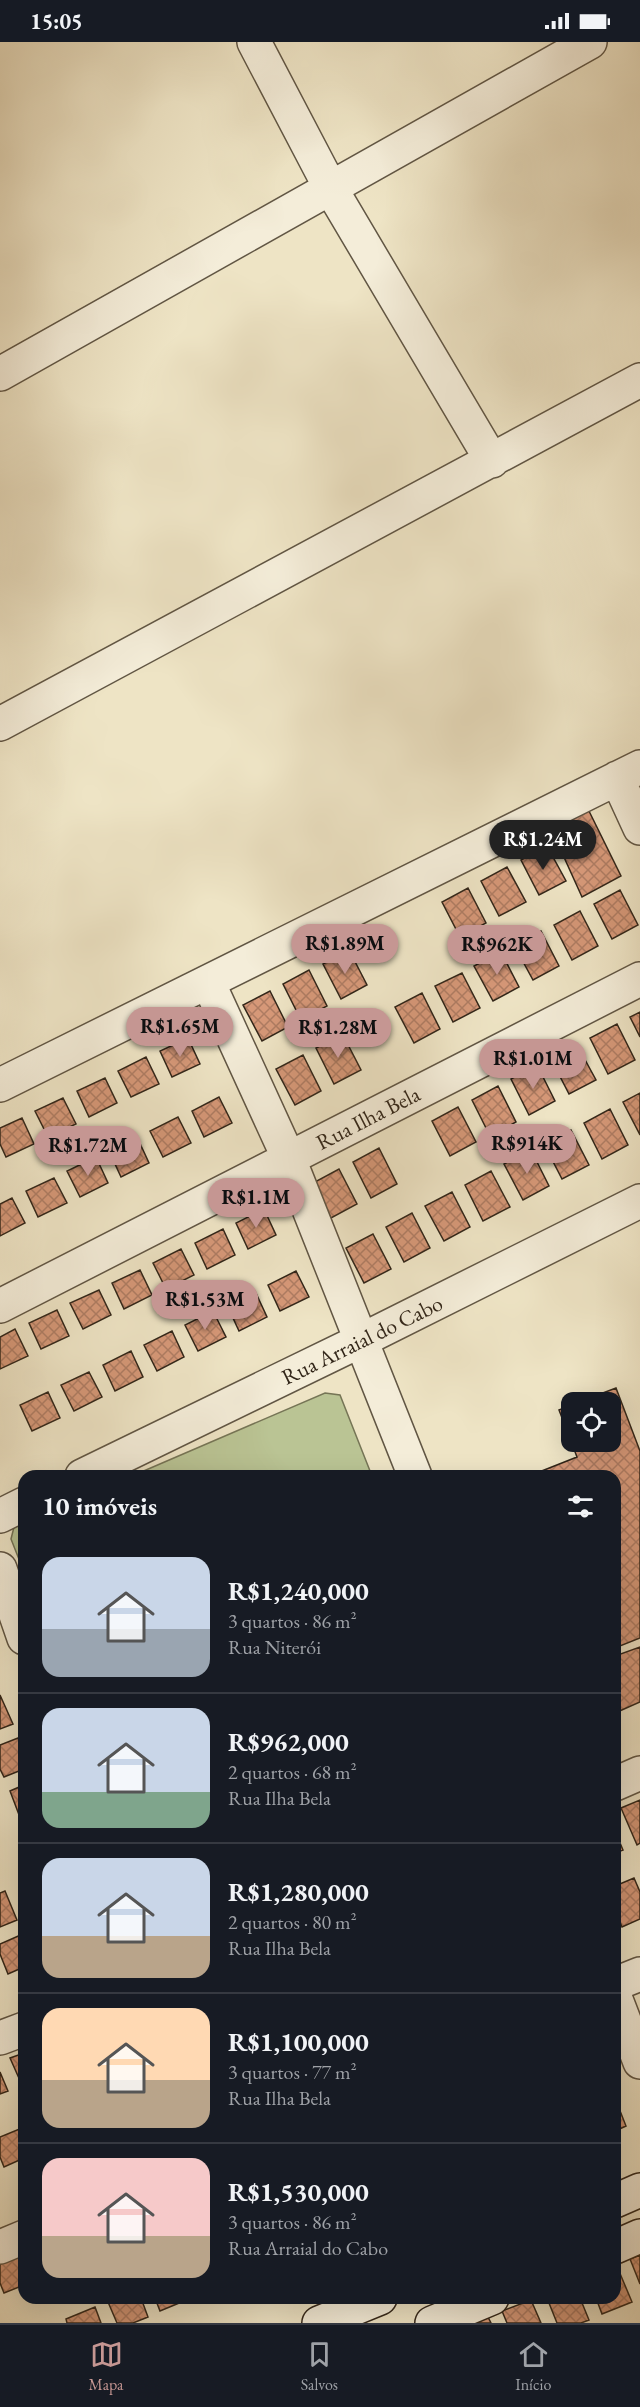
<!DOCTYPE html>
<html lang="pt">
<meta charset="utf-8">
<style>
body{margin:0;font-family:"EB Garamond",serif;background:#20242c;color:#f1f3f6;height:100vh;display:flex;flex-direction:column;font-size:22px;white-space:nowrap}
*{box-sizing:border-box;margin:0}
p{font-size:20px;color:#9ea1a6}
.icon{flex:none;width:33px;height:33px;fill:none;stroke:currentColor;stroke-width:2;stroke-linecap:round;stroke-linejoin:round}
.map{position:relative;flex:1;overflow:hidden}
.drawer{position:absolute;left:18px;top:1428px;width:603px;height:834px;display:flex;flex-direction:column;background:#171b24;border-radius:18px;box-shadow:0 6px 24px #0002}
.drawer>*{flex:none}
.tools{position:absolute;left:561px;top:1350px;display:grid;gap:12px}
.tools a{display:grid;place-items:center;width:60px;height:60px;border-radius:12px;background:#171b24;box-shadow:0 6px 24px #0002;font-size:30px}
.price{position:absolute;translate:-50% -51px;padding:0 14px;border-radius:21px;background:#c59692;color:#111;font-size:20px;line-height:39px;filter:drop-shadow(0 2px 3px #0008)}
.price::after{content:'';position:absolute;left:50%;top:36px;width:18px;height:14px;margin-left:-9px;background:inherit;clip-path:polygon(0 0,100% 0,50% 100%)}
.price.active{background:#222;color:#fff}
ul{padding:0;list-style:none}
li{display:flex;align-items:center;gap:18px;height:150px;padding:0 24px}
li+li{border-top:2px solid #363941}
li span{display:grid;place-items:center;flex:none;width:168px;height:120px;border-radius:18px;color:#555}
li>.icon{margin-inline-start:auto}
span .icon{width:72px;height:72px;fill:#fffc;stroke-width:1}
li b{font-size:26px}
h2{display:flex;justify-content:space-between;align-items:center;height:72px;padding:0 24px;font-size:26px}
.status{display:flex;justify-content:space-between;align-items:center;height:42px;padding:0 30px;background:#171b24;direction:ltr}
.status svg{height:16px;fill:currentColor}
.tab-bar{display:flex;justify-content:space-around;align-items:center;height:84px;border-top:2px solid #363941;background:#171b24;font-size:16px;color:#9ea1a6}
.tab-bar a{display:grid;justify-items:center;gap:3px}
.tab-bar .active{color:#c59692}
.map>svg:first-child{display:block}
.green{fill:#bac494;stroke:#767556;stroke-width:1.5}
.building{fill:url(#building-cross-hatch);stroke:#322619;stroke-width:1.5}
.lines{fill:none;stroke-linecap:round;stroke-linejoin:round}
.street-casing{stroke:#615644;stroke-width:36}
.secondary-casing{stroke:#322619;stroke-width:36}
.street{stroke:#f4edd9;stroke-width:33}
.secondary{stroke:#f4edd9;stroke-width:33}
.labels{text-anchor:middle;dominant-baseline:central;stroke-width:6;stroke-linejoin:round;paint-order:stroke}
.street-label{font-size:22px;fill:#322619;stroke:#f4edd9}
</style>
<div class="status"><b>15:05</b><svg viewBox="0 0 49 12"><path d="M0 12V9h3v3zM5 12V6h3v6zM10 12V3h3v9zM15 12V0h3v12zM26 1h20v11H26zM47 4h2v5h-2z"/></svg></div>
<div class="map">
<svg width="640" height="2281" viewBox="0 0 640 2281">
<defs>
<pattern id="building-cross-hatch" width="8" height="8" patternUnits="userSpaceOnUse" patternTransform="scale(1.5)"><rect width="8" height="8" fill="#d69878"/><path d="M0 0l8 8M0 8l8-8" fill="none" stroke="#ae7c62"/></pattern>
</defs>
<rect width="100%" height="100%" fill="#eee4c5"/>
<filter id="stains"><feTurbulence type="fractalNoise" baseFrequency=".00333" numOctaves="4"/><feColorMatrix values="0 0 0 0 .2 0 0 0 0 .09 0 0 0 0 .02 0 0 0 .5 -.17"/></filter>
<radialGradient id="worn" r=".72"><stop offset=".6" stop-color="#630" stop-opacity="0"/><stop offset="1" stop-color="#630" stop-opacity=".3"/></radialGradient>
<path class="green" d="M325,1351L340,1353L372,1434H132Z
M24,1481V1530L11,1497L14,1485Z"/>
<path class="building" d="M586,763L621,834L582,855L549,782Z
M547,804L566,839L539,853L521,818Z
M507,825L526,860L499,874L481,839Z
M468,846L486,881L460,895L442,860Z
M620,848L638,883L612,897L594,862Z
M580,869L598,904L572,918L554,883Z
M541,889L559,924L533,938L514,903Z
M349,908L367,943L341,957L323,922Z
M501,910L519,945L493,959L474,924Z
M309,928L327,964L301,978L283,942Z
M462,931L480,966L453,980L435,944Z
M270,949L288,985L262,999L243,963Z
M422,951L440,987L414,1001L395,965Z
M640,970V995L630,975Z
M617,982L635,1018L608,1032L590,996Z
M343,993L361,1028L334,1042L316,1006Z
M188,996L200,1022L172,1035L160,1009Z
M577,1003L596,1038L569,1052L551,1017Z
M303,1013L321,1049L295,1063L276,1027Z
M146,1015L159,1042L131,1055L118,1029Z
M537,1023L555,1059L529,1073L511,1037Z
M105,1036L117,1061L89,1075L77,1049Z
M498,1044L516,1080L490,1094L472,1058Z
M640,1051V1093L623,1060Z
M219,1055L232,1081L204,1095L192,1069Z
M63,1056L76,1082L48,1095L35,1069Z
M458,1065L476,1100L450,1114L432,1079Z
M610,1067L628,1103L602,1117L584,1081Z
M178,1075L191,1101L163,1115L150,1089Z
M22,1076L34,1102L6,1115L0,1102V1086Z
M571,1088L589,1123L562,1137L544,1102Z
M137,1095L149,1121L121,1135L109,1109Z
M379,1106L397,1142L371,1156L353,1120Z
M531,1108L549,1144L523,1158L504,1122Z
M96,1115L108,1141L80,1155L67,1129Z
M339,1127L357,1162L331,1176L313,1141Z
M491,1129L510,1165L483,1179L465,1143Z
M54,1136L67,1161L38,1175L26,1149Z
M452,1150L470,1185L444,1199L425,1164Z
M12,1156L25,1181L0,1194V1162Z
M264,1167L276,1193L248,1207L236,1181Z
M412,1171L430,1206L404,1220L386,1185Z
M223,1187L235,1213L207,1227L195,1201Z
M373,1192L391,1227L364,1241L346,1206Z
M181,1207L194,1233L166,1247L153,1221Z
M140,1228L152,1253L124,1267L112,1241Z
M296,1229L309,1255L280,1269L268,1243Z
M99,1248L111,1273L83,1287L70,1261Z
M255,1249L267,1275L239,1289L227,1263Z
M57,1268L69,1294L41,1307L29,1281Z
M213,1269L226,1295L198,1309L185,1283Z
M15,1287L28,1314L0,1327V1295Z
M172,1289L184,1315L157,1329L144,1303Z
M131,1309L143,1335L115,1349L103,1323Z
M89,1330L102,1355L74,1369L61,1343Z
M616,1346L640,1409V1596L615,1606V1434H529L577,1415L559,1368L572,1363V1400H610V1360H579Z
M48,1350L60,1376L32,1389L20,1363Z
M640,1605V1660L615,1671V1614Z
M0,1653L13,1682L0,1687Z
M18,1696L24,1710V1727L4,1735L0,1727V1703Z
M24,1743V1777L21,1778L10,1749Z
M640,1758V1801L637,1803L621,1766Z
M615,1789L623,1808L615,1811Z
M634,1836L640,1850V1877L622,1885L615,1868V1844Z
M5,1849L17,1878L0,1885V1851Z
M23,1892L24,1925L8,1932L0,1912V1902Z
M24,2011V2042L22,2043L10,2016Z
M0,2030L8,2049L0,2052Z
M615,2056L626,2084L615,2089Z
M22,2086L24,2091V2116L4,2125L0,2115V2095Z
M22,2213L24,2218V2243L4,2251L0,2241V2222Z
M640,2213V2242L630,2217Z
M616,2222L632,2260L602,2272L596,2256H615Z
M118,2256H141L148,2275L133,2281H117L108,2260Z
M155,2256H189V2257L160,2269Z
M547,2256H580L589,2278L581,2281H557Z
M531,2258L541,2281H507L502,2269Z
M95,2265L101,2281H67L66,2277Z
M488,2275L491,2281H474Z"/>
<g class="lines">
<g class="street-casing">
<path id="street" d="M254,0L331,147L492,419
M0,332L590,0
M0,682L640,338
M617,736L640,786
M208,940L289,1117L415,1434
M0,1043L640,725
M0,1264L640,937
M82,1434L362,1298L640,1159
M0,1474L24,1462
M0,1527L24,1596
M615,1742L640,1731
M615,1942L640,1932
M615,1955L640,2020
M0,1996L24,1987
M0,2205L24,2195"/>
</g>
<g class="secondary-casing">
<path id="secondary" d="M615,2159L640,2148
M615,2205L640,2194
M319,2281L380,2256
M432,2281L492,2256"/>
</g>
<use href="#street" class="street"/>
<use href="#secondary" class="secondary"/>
</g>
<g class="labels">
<g class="street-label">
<text transform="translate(368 1076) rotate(-27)">Rua Ilha Bela</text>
<text transform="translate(362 1298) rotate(-26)">Rua Arraial do Cabo</text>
</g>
</g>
<rect width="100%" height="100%" filter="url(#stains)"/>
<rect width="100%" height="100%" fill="url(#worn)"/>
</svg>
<div class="tools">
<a><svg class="icon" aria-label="locate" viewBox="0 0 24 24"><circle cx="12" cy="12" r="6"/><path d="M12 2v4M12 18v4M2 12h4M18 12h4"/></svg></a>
</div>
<b class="price active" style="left:543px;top:829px">R$1.24M</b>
<b class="price" style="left:345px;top:933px">R$1.89M</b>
<b class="price" style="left:497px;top:934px">R$962K</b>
<b class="price" style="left:180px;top:1016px">R$1.65M</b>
<b class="price" style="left:338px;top:1017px">R$1.28M</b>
<b class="price" style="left:533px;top:1048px">R$1.01M</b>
<b class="price" style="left:527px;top:1133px">R$914K</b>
<b class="price" style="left:88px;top:1135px">R$1.72M</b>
<b class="price" style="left:256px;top:1187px">R$1.1M</b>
<b class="price" style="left:205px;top:1289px">R$1.53M</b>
<section class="drawer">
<h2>10 imóveis<svg class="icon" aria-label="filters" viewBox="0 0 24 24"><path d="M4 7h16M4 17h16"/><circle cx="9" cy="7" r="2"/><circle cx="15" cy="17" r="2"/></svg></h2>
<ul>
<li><span style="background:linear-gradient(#c9d6e8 60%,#9aa5b1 0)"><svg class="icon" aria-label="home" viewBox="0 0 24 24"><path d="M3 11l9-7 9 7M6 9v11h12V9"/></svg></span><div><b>R$1,240,000</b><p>3 quartos · 86 m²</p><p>Rua Niterói</p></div></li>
<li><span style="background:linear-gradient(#c9d6e8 70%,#7fa58c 0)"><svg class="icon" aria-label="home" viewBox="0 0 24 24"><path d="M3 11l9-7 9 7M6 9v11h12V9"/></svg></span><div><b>R$962,000</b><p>2 quartos · 68 m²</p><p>Rua Ilha Bela</p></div></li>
<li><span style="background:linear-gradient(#c9d6e8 65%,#b9a48a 0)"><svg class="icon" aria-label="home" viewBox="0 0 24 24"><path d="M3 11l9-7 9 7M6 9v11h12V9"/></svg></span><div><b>R$1,280,000</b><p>2 quartos · 80 m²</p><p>Rua Ilha Bela</p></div></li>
<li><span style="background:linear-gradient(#ffd9b3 60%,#b9a48a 0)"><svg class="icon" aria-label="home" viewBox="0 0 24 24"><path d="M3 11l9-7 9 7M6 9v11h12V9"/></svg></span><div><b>R$1,100,000</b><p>3 quartos · 77 m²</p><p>Rua Ilha Bela</p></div></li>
<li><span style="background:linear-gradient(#f6c9c9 65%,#b9a48a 0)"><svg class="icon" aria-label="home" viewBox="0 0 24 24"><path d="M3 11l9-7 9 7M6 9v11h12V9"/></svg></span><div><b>R$1,530,000</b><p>3 quartos · 86 m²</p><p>Rua Arraial do Cabo</p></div></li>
</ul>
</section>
</div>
<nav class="tab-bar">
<a class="active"><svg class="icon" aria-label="map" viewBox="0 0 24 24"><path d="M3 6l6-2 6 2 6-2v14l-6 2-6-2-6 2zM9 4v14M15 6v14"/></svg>Mapa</a>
<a><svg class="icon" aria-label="saved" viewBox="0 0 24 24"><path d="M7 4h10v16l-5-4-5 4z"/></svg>Salvos</a>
<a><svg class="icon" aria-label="home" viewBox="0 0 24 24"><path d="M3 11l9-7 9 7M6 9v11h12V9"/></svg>Início</a>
</nav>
